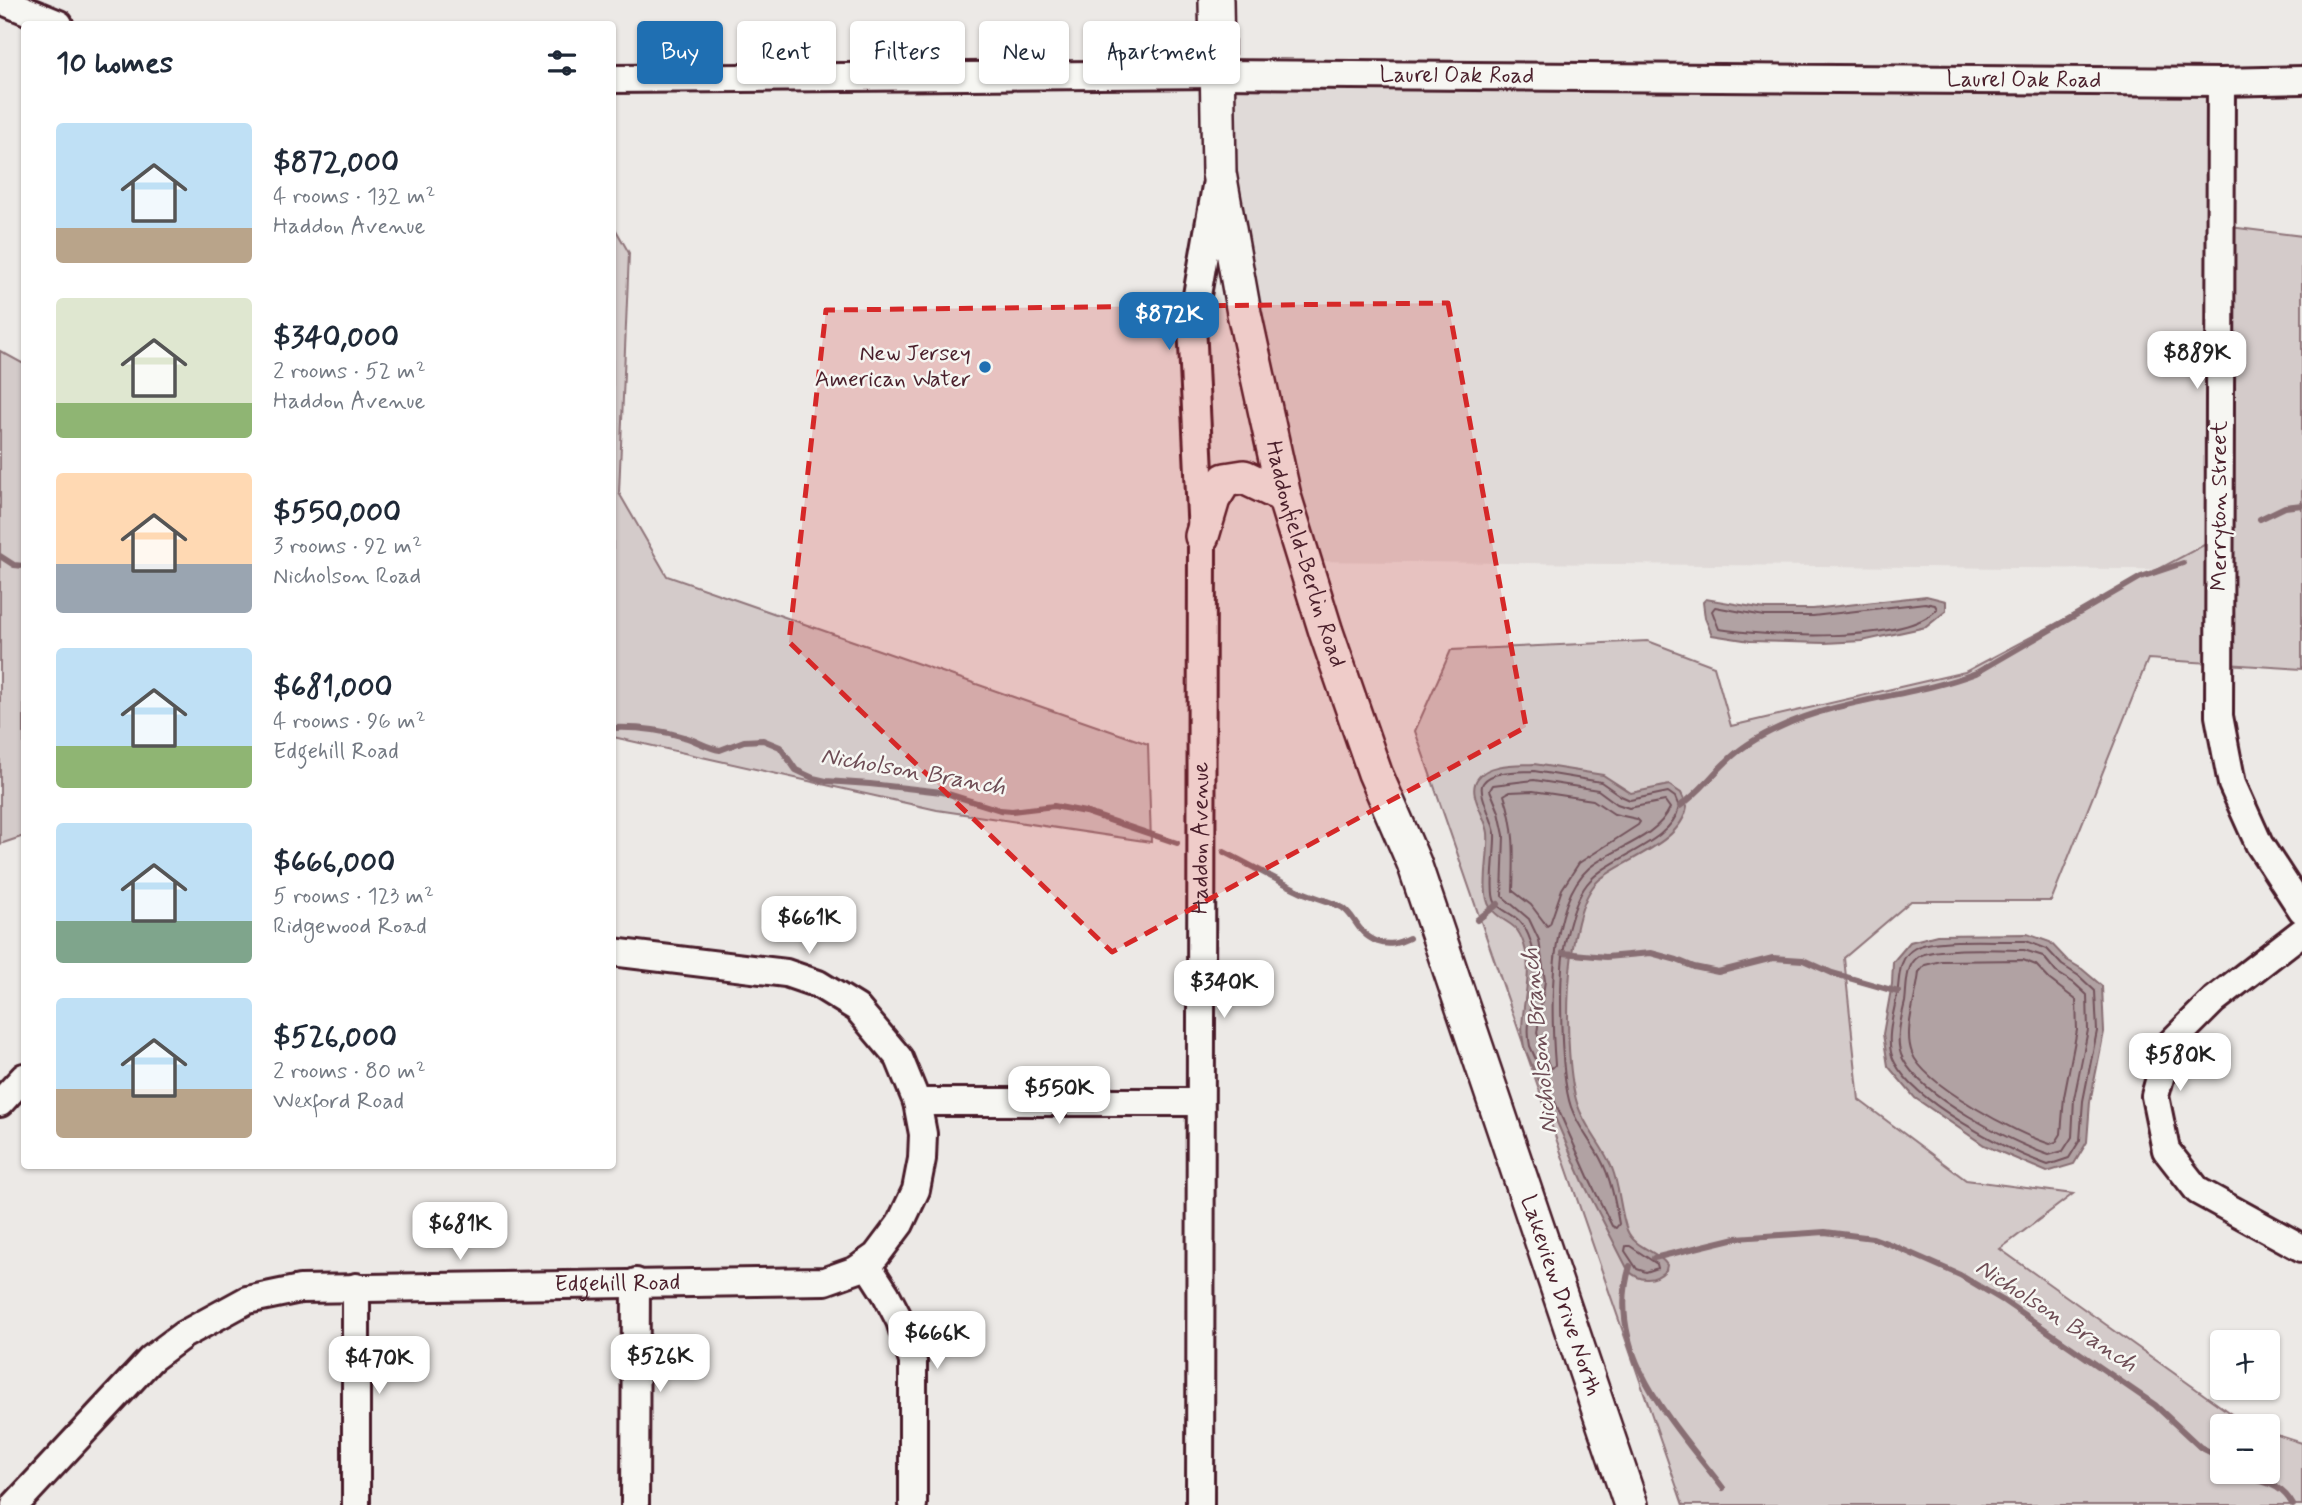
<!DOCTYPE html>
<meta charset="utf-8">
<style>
body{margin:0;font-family:Mynerve,sans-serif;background:#f6f6f7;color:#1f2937;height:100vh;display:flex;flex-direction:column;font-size:26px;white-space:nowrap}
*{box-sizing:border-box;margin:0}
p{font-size:23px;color:#747a83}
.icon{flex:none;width:38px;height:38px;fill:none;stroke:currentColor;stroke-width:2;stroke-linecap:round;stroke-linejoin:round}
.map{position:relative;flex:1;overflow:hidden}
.details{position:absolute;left:21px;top:21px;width:595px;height:1148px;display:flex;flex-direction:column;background:#fff;border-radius:7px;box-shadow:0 2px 5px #0004}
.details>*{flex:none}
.hud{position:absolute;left:637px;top:21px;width:665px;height:63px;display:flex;gap:14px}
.controls{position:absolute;left:2210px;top:1330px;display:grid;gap:14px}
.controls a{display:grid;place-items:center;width:70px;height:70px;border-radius:7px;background:#fff;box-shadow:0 2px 5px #0004;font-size:35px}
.price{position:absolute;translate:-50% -60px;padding:0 16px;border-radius:14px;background:#fff;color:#222;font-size:23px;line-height:46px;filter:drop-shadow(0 2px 4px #0008)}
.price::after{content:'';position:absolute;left:50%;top:42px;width:21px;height:16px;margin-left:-10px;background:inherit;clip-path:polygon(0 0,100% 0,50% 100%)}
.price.active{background:#1f6fb2;color:#fff}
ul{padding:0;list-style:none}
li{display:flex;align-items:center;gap:21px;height:175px;padding:0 35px}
li span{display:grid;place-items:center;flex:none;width:196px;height:140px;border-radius:7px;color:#555}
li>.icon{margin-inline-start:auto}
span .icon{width:84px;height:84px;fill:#fffc;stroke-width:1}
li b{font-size:30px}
h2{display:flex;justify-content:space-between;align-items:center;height:84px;padding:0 35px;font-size:30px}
.tag{padding:0 24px;border-radius:7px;background:#fff;box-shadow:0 2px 5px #0004;font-size:24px;line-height:63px}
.tag.active{background:#1f6fb2;color:#fff}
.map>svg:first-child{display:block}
.built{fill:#e0dad8}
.green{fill:#d4cbca;stroke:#8f757a;stroke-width:2}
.water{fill:#b1a2a3;stroke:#886e73;stroke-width:2}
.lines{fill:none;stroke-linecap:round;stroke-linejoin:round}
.shore{stroke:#73535b;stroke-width:2}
.stream{stroke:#886e73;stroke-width:6}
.minor-casing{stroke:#4a1f2b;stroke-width:32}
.major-casing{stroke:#4a1f2b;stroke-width:38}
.minor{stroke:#f6f6f2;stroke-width:26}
.major{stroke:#f6f6f2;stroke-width:33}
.marked{fill:#d62828;fill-opacity:0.2;stroke:#d62828;stroke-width:5;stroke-dasharray:14 9;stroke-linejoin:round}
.poi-dot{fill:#1f6fb2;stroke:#f6f6f2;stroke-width:2.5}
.labels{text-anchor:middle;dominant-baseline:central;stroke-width:5;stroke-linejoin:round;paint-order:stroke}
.street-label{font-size:23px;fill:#4a1f2b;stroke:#f6f6f2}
.poi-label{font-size:23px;fill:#4a1f2b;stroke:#f6f6f2;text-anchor:end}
.water-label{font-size:24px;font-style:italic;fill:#6e4d55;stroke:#f6f6f2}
</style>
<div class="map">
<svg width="2302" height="1505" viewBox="0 0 2302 1505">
<rect width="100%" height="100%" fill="#ece9e6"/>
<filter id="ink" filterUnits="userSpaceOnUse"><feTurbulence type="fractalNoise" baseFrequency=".0143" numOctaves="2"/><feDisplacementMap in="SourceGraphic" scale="14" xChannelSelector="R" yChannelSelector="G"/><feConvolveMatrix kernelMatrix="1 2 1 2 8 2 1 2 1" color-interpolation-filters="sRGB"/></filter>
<g filter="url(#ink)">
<path class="built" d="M1217,74L2221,82L2220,570L1303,561Z"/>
<path class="green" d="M612,223L629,253L619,493L667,576L1148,744L1151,842L937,810L613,737Z
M2230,227L2302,236V669L2148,659L2051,901H1911L1844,958L1859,1100L1966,1180L2073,1194L2000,1249L2248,1426H2222V1472H2268V1432L2302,1443V1505H1683L1415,731L1451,650L1648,641L1714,666L1731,726L1965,672L2223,535Z
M0,351L24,364V836L0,844Z"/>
<path class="water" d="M1926,596L1946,601V611L1926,627L1862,641L1825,643L1750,641L1712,635L1705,618L1703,602L1706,599L1765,609H1813Z
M1534,764L1603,775L1631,793L1669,785L1681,793L1687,806C1682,843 1624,859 1599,880C1562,912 1563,1059 1577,1103C1584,1127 1603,1145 1612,1168C1620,1188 1620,1211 1627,1230C1635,1249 1657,1250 1667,1265L1666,1270C1655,1282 1639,1282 1628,1270L1584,1184L1524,1047C1517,1015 1533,984 1526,952C1518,917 1505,928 1490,907C1480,892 1490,852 1488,833C1486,816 1466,793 1478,778C1489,763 1517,765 1534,764Z
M2027,934L2050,942L2067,960L2082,969L2102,986L2104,1032L2090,1102L2087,1142L2074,1164L2047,1172L1984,1145L1915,1098L1888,1066L1883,1034L1892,984L1893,962L1910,942L1937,935Z"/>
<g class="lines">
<path class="shore" d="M1925,603L1935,605L1937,609C1905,645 1765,636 1719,629L1712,611L1715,607L1764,616H1813Z
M1534,771L1601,782L1621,796L1630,800L1668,792L1675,797L1679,807C1671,844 1609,856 1587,884C1576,898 1570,921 1566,938C1558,971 1560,1075 1571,1107C1578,1127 1590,1140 1600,1158C1611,1178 1615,1201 1619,1224L1616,1228L1612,1226L1590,1181L1530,1046C1524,1017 1539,990 1535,961C1533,947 1528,927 1516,918C1509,912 1500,910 1495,902C1489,891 1496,848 1495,833C1493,820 1477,791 1483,783C1492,770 1520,772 1534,771Z
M1534,780L1598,790L1617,804L1629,808L1665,801L1670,808C1656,839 1613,848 1589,868C1547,905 1551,1014 1555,1065L1552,1068L1549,1066L1537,1033L1545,981L1539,940L1529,919L1502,896L1504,835L1499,812L1490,790L1493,785Z
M1533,791L1593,800L1614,814L1637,819L1640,822L1638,825L1579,863L1562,889L1550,924L1547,926L1531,905L1513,891C1514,856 1516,830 1504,795L1509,792Z
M2026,941L2047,949L2062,965L2079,976L2095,991L2097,1031L2083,1101L2080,1140L2069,1158L2048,1165C2006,1150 1916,1103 1895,1063C1884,1044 1893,1016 1897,995C1900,979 1897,958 1915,948C1935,937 2001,942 2026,941Z
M2024,950L2043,956L2056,972L2074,983L2087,995L2088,1030L2074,1099L2072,1137L2063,1151L2049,1155C2010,1142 1922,1096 1903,1059C1894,1042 1901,1019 1905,1002C1907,987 1905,966 1918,957C1932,946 2003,950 2024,950Z
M2023,960L2036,965L2050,980L2076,1000L2077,1030L2064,1097L2061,1134L2056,1142L2050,1144C2017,1134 1924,1085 1912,1053C1903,1029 1917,997 1919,972L1925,965L1941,961Z
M1626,1246H1630L1657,1264L1658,1268L1646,1272L1637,1269L1625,1251Z"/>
<path class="stream" d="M2260,519L2285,507L2302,505
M0,556L14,565L24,566
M612,728C636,727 661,730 684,737C696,740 707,748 720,750L744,741L763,740L780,747L796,770L813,778L826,781L870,784L942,792L1000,810L1012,811L1054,806L1085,812L1177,843
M1680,806C1698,794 1710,777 1726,762C1740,748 1762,735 1780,727C1842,698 1913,697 1976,673L2141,577L2183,563
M1224,852C1250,865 1276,880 1302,892C1315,898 1331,901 1343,908C1357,918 1356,933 1378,942C1390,946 1398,943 1409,938
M1477,920L1498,904
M1563,953L1606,957L1651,953L1677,960L1694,967L1718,972L1773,958L1803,960L1832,973L1898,992
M1654,1258L1736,1238L1825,1232L1873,1238L1892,1245L1960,1275L2004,1301L2155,1405L2200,1447L2222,1458
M1630,1266C1603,1353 1675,1425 1723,1488
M2248,1472L2254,1479C2271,1484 2283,1487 2293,1505"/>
<g class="minor-casing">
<g id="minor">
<path d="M0,0L59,24"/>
<path id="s1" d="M612,79L1217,74L2221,82L2302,80"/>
<path d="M2221,82L2219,716L2232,784L2259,844L2302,910"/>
<path d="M2302,932L2214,1000L2169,1045L2155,1096L2166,1150L2198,1191L2302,1248"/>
<path d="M917,1102H1200"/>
<path d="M0,1103L24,1077"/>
<path d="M866,1263L886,1294L900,1321L913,1362V1505"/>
<path id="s2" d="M15,1505L151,1359L183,1335L247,1300L300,1289L825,1281L856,1270L876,1256L900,1224L916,1190L922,1159L923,1134L917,1102L899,1058L857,1008L818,984L786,973L612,952"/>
<path d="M356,1505V1287"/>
<path d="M635,1505L636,1282"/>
<path id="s3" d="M1200,1505L1202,536L1192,324L1216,186"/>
</g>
</g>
<g class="major-casing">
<g id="major">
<path id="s4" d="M1216,0L1219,173L1244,313L1284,496L1326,632L1375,773L1414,863L1631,1505"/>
<path d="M1202,536L1213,499L1225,480L1244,477L1284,496"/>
</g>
</g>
<use href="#minor" class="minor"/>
<use href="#major" class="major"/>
</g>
</g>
<path class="marked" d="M1448,303L1526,727L1112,952L789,642L826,310Z"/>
<circle class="poi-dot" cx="985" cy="367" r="7"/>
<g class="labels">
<g class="street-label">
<text stroke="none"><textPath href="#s1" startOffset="845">Laurel Oak Road</textPath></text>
<text stroke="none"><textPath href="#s1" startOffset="1412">Laurel Oak Road</textPath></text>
<text transform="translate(2220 506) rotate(-90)">Merryton Street</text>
<text stroke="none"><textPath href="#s4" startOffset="564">Haddonfield-Berlin Road</textPath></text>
<text stroke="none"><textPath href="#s3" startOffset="667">Haddon Avenue</textPath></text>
<text stroke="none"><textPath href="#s2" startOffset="684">Edgehill Road</textPath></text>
<text stroke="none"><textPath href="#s4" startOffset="1349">Lakeview Drive North</textPath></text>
</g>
<g class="poi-label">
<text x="971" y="354">New Jersey<tspan x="971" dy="26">American Water</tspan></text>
</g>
<g class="water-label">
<text transform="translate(913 772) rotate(10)">Nicholson Branch</text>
<text transform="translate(1540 1041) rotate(-96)">Nicholson Branch</text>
<text transform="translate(2056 1316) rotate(33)">Nicholson Branch</text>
</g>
</g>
</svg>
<div class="controls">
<a>+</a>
<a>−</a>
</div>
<b class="price active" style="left:1169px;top:352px">$872K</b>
<b class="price" style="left:2197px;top:391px">$889K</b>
<b class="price" style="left:809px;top:956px">$661K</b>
<b class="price" style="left:1224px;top:1020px">$340K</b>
<b class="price" style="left:2180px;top:1093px">$580K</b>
<b class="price" style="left:1059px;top:1126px">$550K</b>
<b class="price" style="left:460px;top:1262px">$681K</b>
<b class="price" style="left:937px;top:1371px">$666K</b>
<b class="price" style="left:660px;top:1394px">$526K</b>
<b class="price" style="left:379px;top:1396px">$470K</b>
<div class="hud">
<a class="tag active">Buy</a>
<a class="tag">Rent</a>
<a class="tag">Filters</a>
<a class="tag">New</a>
<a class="tag">Apartment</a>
</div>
<section class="details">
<h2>10 homes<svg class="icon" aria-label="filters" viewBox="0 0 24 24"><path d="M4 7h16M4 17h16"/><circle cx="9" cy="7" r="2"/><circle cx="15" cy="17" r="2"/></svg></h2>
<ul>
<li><span style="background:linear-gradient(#bfe0f5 75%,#b9a48a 0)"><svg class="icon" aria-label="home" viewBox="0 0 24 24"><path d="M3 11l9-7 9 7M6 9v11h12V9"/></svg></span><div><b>$872,000</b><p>4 rooms · 132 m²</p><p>Haddon Avenue</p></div></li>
<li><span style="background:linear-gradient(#dfe7d0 75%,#8fb573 0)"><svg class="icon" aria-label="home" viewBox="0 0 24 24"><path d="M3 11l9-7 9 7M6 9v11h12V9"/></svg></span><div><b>$340,000</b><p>2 rooms · 52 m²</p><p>Haddon Avenue</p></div></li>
<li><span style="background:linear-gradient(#ffd9b3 65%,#9aa5b1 0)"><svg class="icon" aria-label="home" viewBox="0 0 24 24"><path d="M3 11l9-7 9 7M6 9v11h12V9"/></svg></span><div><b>$550,000</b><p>3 rooms · 92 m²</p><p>Nicholson Road</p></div></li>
<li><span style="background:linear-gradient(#bfe0f5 70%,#8fb573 0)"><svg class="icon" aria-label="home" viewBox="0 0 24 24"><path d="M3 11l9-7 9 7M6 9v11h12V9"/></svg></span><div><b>$681,000</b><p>4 rooms · 96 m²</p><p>Edgehill Road</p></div></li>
<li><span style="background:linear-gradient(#bfe0f5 70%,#7fa58c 0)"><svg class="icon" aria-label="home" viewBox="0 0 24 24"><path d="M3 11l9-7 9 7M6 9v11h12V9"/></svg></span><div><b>$666,000</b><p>5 rooms · 123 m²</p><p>Ridgewood Road</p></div></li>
<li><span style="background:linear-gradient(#bfe0f5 65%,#b9a48a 0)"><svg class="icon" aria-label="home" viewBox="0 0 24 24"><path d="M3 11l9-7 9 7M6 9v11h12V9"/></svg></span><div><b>$526,000</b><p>2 rooms · 80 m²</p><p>Wexford Road</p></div></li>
</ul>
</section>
</div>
